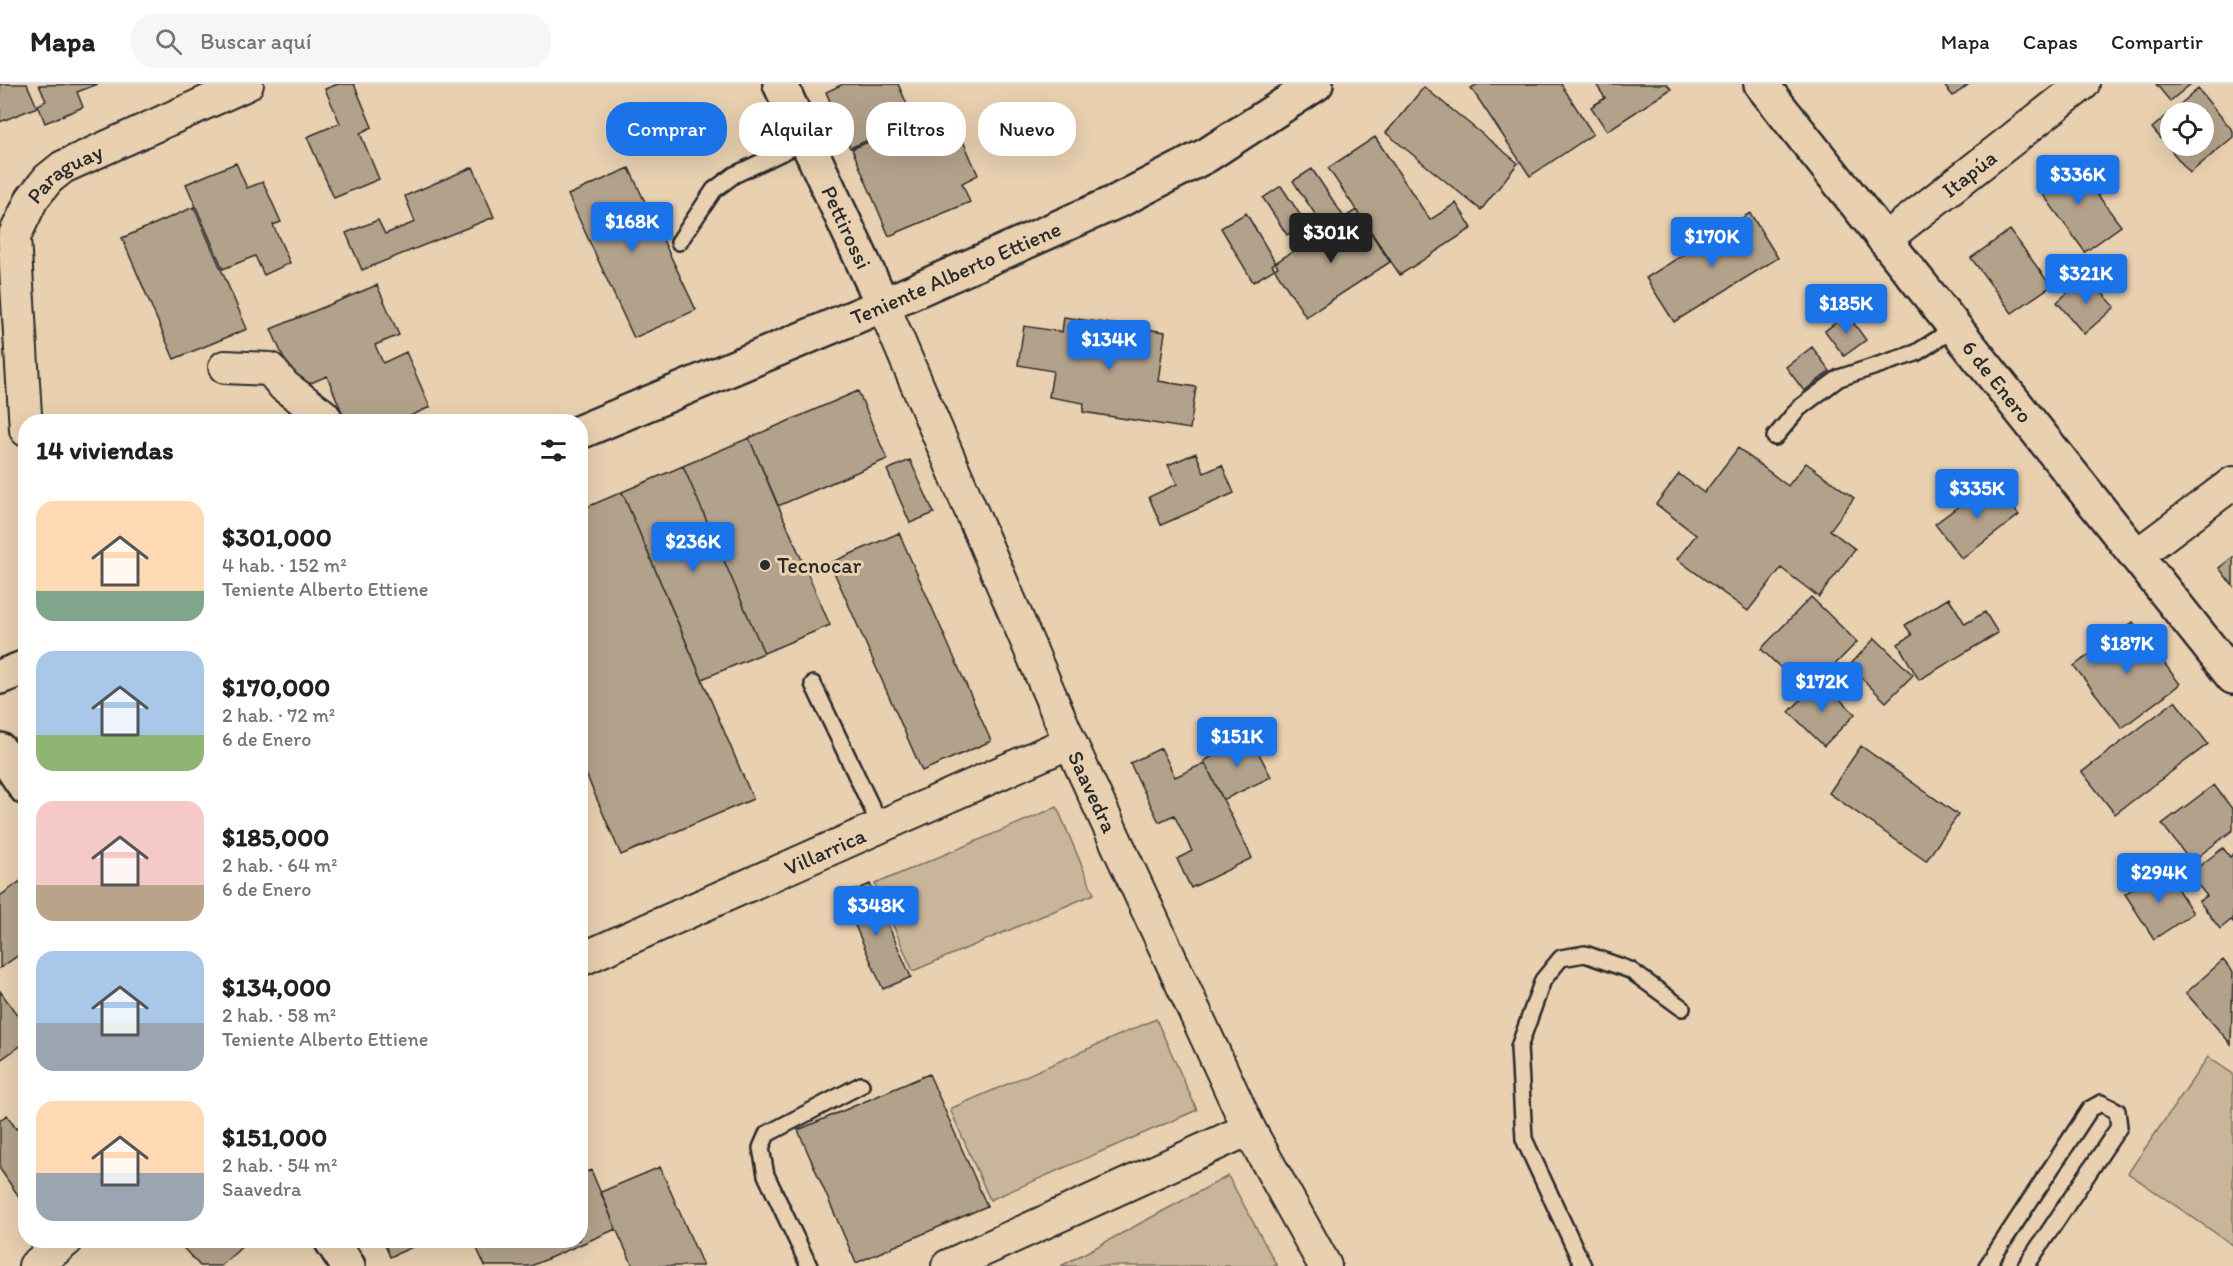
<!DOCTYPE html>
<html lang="es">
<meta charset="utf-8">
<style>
body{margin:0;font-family:Itim,sans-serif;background:#f6f6f6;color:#202124;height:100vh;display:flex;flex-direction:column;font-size:22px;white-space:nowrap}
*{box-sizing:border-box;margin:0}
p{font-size:20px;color:#757577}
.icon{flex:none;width:33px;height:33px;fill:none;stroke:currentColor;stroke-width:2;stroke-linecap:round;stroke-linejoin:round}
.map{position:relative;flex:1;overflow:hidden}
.panel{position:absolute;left:18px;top:330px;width:570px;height:834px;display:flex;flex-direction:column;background:#fff;border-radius:24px;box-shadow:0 6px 24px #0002}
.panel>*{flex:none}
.banner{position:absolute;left:606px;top:18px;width:570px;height:54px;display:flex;gap:12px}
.controls{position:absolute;left:2160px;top:18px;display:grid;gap:12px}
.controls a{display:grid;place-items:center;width:54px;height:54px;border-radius:50%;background:#fff;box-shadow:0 6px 24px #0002;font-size:30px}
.price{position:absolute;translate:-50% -51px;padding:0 14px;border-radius:6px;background:#1a73e8;color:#fff;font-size:20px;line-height:39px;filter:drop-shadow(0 2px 3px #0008)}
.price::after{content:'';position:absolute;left:50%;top:36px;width:18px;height:14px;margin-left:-9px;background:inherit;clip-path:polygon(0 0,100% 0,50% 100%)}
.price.current{background:#222;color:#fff}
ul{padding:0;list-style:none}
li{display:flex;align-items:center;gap:18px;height:150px;padding:0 18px}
li span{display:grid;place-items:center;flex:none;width:168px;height:120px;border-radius:18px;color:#555}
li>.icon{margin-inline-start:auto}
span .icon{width:72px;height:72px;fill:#fffc;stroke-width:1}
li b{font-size:26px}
h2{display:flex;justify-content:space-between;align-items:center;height:72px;padding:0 18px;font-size:26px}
.pill{padding:0 21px;border-radius:24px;background:#fff;box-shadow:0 6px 24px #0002;font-size:21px;line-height:54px}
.pill.current{background:#1a73e8;color:#fff}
header{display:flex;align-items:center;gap:36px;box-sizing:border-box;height:84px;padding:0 30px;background:#fff;border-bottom:2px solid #e0e0e0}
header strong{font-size:28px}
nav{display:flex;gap:33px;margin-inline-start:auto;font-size:21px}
.search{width:420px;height:54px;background:#f6f6f6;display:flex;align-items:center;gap:15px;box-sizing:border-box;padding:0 21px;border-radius:24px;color:#757577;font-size:22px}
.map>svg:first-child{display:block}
.green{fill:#c9b59a;stroke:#7a7062;stroke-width:1.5}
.building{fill:#b3a28b;stroke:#2b2b2b;stroke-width:1.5;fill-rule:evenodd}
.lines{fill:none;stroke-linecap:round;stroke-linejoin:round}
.service-casing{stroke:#2b2b2b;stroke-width:20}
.minor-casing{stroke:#2b2b2b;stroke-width:36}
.tertiary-casing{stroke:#2b2b2b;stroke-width:38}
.secondary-casing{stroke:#2b2b2b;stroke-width:38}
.service{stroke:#e8d0b0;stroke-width:15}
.minor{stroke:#e8d0b0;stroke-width:32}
.tertiary{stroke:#e8d0b0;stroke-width:33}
.secondary{stroke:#e8d0b0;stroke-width:33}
.poi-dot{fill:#2b2b2b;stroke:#e8d0b0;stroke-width:2}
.labels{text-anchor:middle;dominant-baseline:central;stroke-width:6;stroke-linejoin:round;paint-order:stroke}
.street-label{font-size:22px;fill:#2b2b2b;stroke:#e8d0b0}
.poi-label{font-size:22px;fill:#2b2b2b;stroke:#e8d0b0;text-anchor:start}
</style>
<header>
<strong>Mapa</strong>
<div class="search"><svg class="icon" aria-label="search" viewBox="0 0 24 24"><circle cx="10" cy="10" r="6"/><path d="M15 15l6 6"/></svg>Buscar aquí</div>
<nav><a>Mapa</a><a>Capas</a><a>Compartir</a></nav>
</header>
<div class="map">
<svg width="2233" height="1182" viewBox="0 0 2233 1182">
<rect width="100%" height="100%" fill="#e8d0b0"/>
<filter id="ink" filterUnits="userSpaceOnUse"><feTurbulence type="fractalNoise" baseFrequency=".0167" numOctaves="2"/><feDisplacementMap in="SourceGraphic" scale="12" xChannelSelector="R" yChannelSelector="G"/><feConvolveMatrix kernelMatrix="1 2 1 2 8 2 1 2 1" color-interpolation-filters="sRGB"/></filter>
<g filter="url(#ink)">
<path class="green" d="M1057,723L1094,810L913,887L875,800Z
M1156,935L1197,1026L990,1116L950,1025Z
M2208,973L2233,990V1161L2128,1089Z
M1228,1092L1277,1182H1061Z"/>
<path class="building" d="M0,0H27L37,23L0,38Z
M98,0L77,8L83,23L45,39L38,21L46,17L39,1Z
M338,0H354L372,43L360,49L379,95L334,114L307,53L340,39L325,5Z
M843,0H898L914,36L850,64L826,8Z
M1478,0H1561L1593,50L1530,92L1471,4Z
M1596,0H1667L1671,5L1607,47L1591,23L1605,14Z
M1943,0H1969L1953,12Z
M2156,0H2191L2170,17Z
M1424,3L1518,79L1481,126L1386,49Z
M2198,5L2233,47V53L2190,89L2152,44ZM2170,28H2204V62H2170Z
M917,37L928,64L960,50L978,91L962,99L970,118L889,152L852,65Z
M1375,53L1430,136L1456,119L1472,144L1400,191L1328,84Z
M2071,75L2121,142L2085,168L2036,101Z
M236,79L247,104L263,98L281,138L273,141L290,179L264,191L255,172L223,185L186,100Z
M473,83L494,133L362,186L346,149L378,136L385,150L415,138L405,112Z
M629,84L696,226L634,254L568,111Z
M1312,85L1344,133L1325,145L1293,97Z
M1281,102L1305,138L1287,151L1263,114Z
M194,123L247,245L174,275L122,154Z
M1356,126L1390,178L1306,233L1272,181Z
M1246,129L1278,183L1253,198L1221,144Z
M1750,129L1778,174L1674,238L1646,194Z
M2010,146L2051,202L2012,229L1971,174Z
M2087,192L2115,223L2084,250L2057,218Z
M377,201L399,251L375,261L383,279L406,268L430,323L397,338H346L327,292L297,305L271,245Z
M1847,230L1866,256L1844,272L1825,247Z
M1064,233L1165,248L1158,297L1196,303L1190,345L1083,328L1084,319L1049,313L1053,287L1018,281L1024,242L1062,248Z
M1812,263L1830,287L1804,307L1786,283Z
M858,307L887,375L778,422L749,354Z
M749,354L830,541L764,569L683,382Z
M1738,364L1788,402L1806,379L1854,414L1830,446L1855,465L1819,513L1781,484L1748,527L1677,475L1696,451L1656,420L1679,390L1704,409Z
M1196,369L1204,389L1222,381L1234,409L1161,441L1149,413L1177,400L1168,381Z
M910,376L934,429L910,439L887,386Z
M683,382L764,569L702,595L622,408Z
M1992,397L2019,431L1962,475L1935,440Z
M622,408L753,715L621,771L580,676V426Z
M899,449L991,657L922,687L830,479Z
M2233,473V502L2219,484Z
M1811,513L1857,558L1807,609L1761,565Z
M1949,514L1965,540L1985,528L1998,549L1919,596L1898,560L1912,551L1905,541Z
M2133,538L2180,600L2122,644L2074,582Z
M1875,554L1913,591L1886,618L1849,582Z
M1820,596L1855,630L1824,662L1789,628Z
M2175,617L2208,660L2115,730L2082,688Z
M1251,654L1271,693L1223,716L1204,677L1218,669L1216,664L1231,656L1234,661Z
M1861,662L1958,731L1926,777L1829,709Z
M1161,664L1175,693L1205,679L1252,774L1191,804L1177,775L1192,767L1174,731L1159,738L1130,679Z
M2214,701L2233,726V746L2191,778L2162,740Z
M2223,764L2230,773L2233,770V838L2231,836L2220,845L2199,817L2207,812L2189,790Z
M2164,784L2193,829L2154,855L2125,810Z
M25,794L26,866L0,884V812Z
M870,800L911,893L883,905L842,812Z
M2223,876L2233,888L2231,960L2186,909Z
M0,907L26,943V958L0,976Z
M929,990L987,1122L856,1179L798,1046Z
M7,1031L16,1045L26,1039V1123L0,1085V1036Z
M660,1083L703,1182H633L616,1145L601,1108Z
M591,1086L616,1145L531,1182H485L473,1156H580V1091Z
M176,1156H249L221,1182H200Z
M383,1156H428L390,1173Z"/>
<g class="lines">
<g class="service-casing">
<path id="service" d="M679,158L714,106L734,91L806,57
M1775,353L1799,324L1839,294L1916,269L1955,244
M813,600L880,741
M809,1182L766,1091L761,1064L767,1050L861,1001
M1583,1182L1524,1055L1519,963L1543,896L1561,874L1585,870L1630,886L1682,924
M1987,1182L2090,1025L2101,1019L2117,1027L2119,1043L2026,1182"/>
</g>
<g class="minor-casing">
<g id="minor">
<path id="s1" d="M1884,156L2083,0"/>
<path id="s2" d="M883,221L1070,658L1249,1045L1325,1182"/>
<path d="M225,283L270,285L284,302L323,331L328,338"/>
<path id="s3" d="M26,346L14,153L32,115L48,95L63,83L247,0"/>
<path d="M2136,472L2233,399"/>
<path id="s4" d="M580,876L1070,658"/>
<path d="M35,1182L67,1156"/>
<path d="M948,1182L1249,1045"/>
</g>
</g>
<g class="tertiary-casing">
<g id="tertiary">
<path id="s5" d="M780,0L883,221"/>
<path d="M0,666L26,704"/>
<path d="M331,1156L348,1182"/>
</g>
</g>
<g class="secondary-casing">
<g id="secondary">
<path id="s6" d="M1761,0L2233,593"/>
<path id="s7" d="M580,348L883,221L1120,116L1207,71L1316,0"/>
<path d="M0,593L26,583"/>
</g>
</g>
<use href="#service" class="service"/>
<use href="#minor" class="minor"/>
<use href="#tertiary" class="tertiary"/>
<use href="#secondary" class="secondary"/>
</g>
</g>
<circle class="poi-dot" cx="765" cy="481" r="6"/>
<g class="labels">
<g class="street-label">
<text stroke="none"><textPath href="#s1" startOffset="108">Itapúa</textPath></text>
<text stroke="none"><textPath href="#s3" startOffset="278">Paraguay</textPath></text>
<text stroke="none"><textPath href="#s5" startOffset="158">Pettirossi</textPath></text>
<text stroke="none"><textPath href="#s7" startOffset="408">Teniente Alberto Ettiene</textPath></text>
<text stroke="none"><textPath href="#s6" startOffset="380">6 de Enero</textPath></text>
<text stroke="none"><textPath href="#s2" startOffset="530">Saavedra</textPath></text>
<text stroke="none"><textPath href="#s4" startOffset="268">Villarrica</textPath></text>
</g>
<g class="poi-label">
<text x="777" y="481">Tecnocar</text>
</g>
</g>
</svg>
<div class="controls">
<a><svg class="icon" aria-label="locate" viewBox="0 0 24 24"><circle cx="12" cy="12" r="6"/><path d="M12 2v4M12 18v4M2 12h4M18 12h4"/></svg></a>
</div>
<b class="price" style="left:2078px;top:122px">$336K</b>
<b class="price" style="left:632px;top:169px">$168K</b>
<b class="price current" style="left:1331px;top:180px">$301K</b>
<b class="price" style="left:1712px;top:184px">$170K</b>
<b class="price" style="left:2086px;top:221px">$321K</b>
<b class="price" style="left:1846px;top:251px">$185K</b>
<b class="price" style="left:1109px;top:287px">$134K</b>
<b class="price" style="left:1977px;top:436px">$335K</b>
<b class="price" style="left:693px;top:489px">$236K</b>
<b class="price" style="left:2127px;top:591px">$187K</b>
<b class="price" style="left:1822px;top:629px">$172K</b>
<b class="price" style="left:1237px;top:684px">$151K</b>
<b class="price" style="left:2159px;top:820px">$294K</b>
<b class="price" style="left:876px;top:853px">$348K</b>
<div class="banner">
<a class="pill current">Comprar</a>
<a class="pill">Alquilar</a>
<a class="pill">Filtros</a>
<a class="pill">Nuevo</a>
</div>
<section class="panel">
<h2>14 viviendas<svg class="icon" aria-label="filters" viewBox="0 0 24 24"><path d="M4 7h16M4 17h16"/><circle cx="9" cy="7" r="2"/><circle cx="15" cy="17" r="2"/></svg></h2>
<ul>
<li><span style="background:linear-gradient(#ffd9b3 75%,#7fa58c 0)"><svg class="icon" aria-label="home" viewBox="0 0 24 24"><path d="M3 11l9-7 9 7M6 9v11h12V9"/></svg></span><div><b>$301,000</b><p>4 hab. · 152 m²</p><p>Teniente Alberto Ettiene</p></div></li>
<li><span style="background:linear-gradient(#a9c7e8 70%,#8fb573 0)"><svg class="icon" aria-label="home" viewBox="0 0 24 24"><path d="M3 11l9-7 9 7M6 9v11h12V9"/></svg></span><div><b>$170,000</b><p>2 hab. · 72 m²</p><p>6 de Enero</p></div></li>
<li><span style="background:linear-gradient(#f6c9c9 70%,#b9a48a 0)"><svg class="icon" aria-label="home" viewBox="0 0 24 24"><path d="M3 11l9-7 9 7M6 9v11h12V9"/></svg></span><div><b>$185,000</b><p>2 hab. · 64 m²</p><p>6 de Enero</p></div></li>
<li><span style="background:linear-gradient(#a9c7e8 60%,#9aa5b1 0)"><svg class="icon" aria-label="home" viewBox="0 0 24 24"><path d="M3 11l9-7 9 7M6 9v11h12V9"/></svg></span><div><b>$134,000</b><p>2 hab. · 58 m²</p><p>Teniente Alberto Ettiene</p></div></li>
<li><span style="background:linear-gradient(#ffd9b3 60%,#9aa5b1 0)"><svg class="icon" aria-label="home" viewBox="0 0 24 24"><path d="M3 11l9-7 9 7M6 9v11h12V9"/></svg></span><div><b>$151,000</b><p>2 hab. · 54 m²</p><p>Saavedra</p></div></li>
</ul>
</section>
</div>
